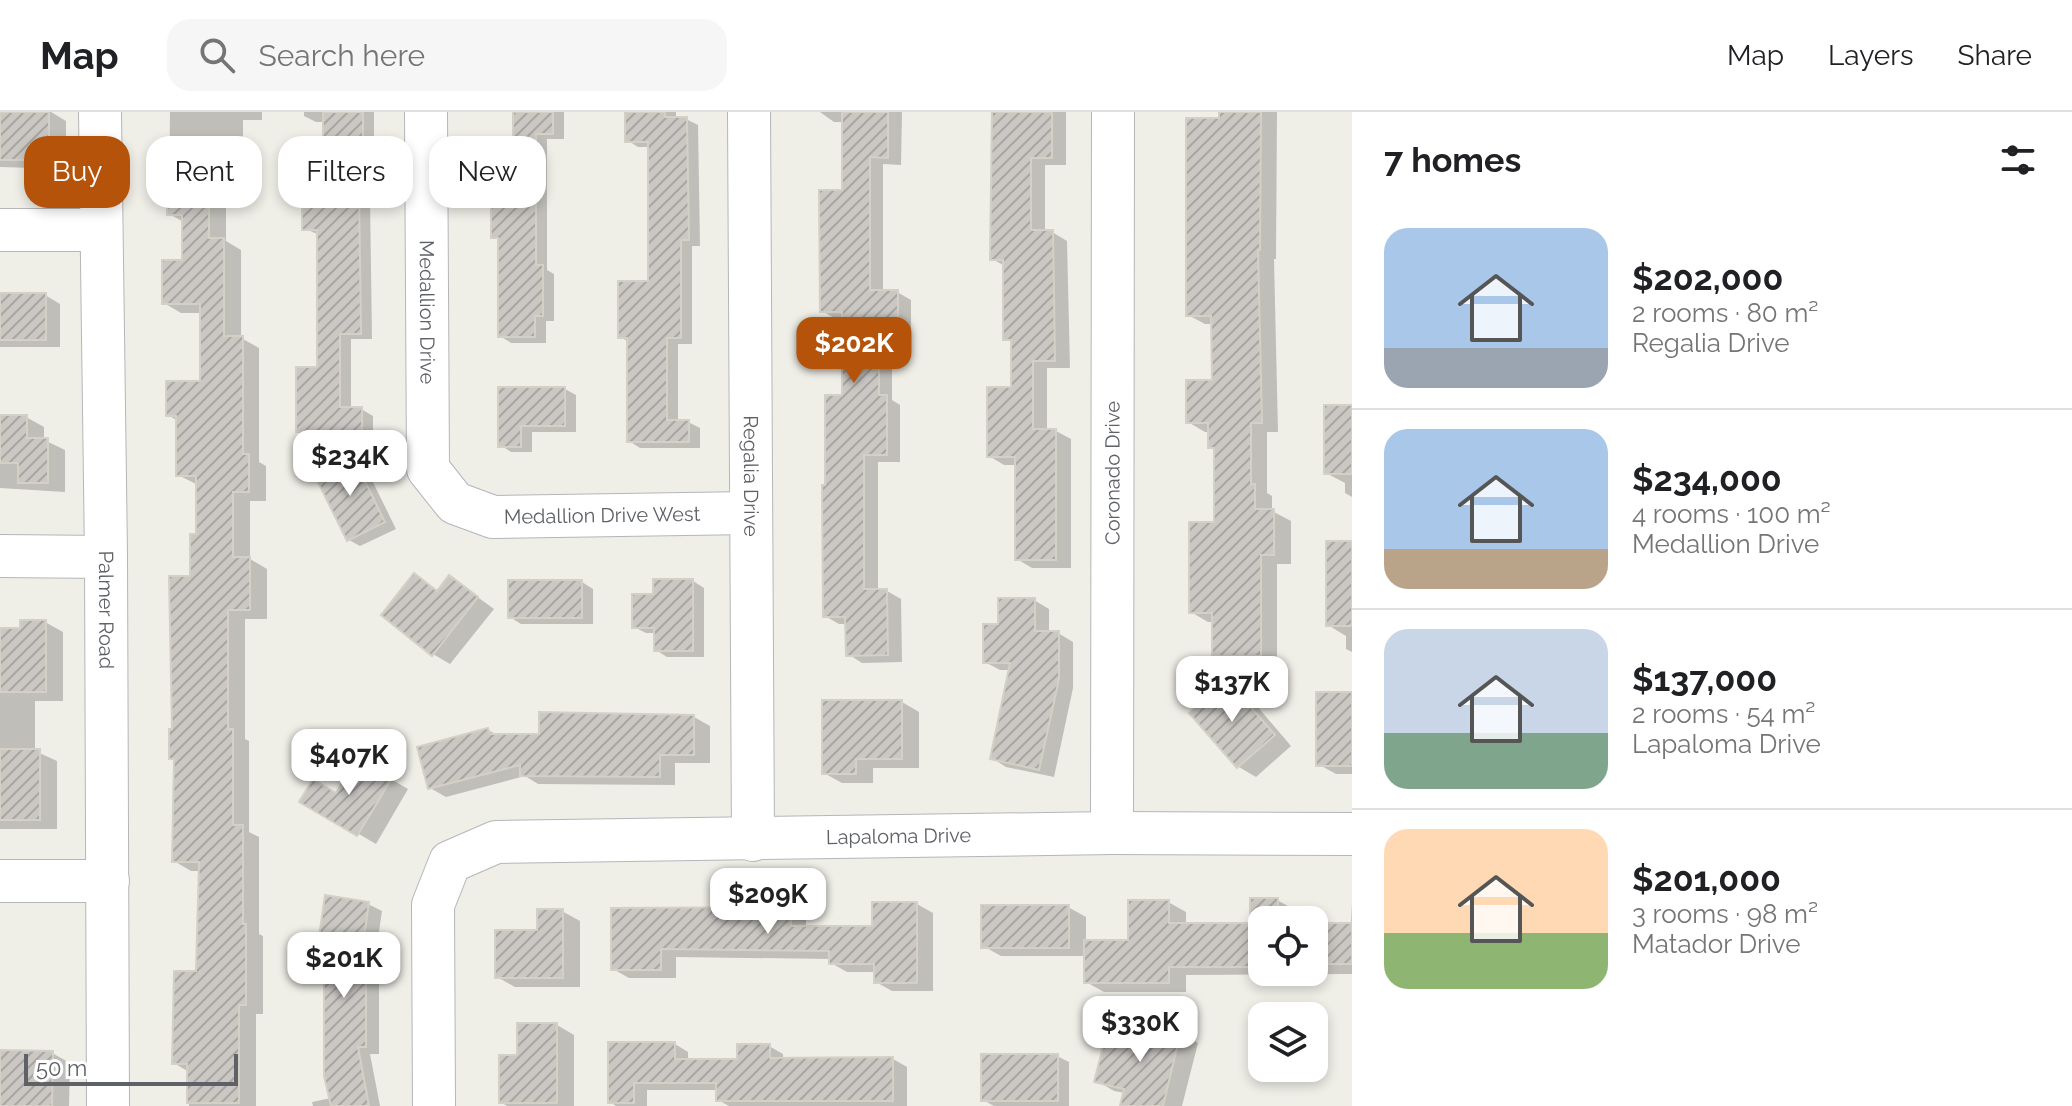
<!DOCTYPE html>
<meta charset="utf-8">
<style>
body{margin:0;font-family:Raleway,sans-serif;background:#f6f6f6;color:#202124;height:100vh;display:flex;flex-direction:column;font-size:30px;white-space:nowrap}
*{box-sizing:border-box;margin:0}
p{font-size:26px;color:#757577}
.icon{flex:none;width:44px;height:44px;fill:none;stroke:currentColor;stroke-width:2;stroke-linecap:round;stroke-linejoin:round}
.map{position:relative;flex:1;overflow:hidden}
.panel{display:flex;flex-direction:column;background:#fff;width:720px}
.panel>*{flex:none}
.top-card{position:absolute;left:24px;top:24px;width:760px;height:72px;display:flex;gap:16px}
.controls{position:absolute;left:1248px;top:794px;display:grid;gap:16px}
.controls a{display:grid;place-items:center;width:80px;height:80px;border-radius:16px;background:#fff;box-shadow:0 4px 12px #0003;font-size:40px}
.scale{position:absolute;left:24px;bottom:20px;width:214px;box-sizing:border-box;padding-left:8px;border:4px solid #5e6166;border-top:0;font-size:22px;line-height:28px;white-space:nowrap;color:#5e6166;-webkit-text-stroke:6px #fff;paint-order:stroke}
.price{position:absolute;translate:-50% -68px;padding:0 18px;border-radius:16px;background:#fff;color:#222;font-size:26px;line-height:52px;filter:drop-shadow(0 2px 4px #0008)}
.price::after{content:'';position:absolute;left:50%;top:48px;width:24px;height:18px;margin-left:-12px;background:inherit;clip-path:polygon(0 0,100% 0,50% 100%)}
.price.active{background:#b45309;color:#fff}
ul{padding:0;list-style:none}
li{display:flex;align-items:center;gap:24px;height:200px;padding:0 32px}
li+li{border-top:2px solid #e0e0e0}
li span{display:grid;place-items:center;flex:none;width:224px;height:160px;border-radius:24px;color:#555}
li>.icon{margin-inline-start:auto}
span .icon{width:96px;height:96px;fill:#fffc;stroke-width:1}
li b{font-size:34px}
h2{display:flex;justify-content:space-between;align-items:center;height:96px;padding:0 32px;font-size:34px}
.pill{padding:0 28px;border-radius:24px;background:#fff;box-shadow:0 4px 12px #0003;font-size:28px;line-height:72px}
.pill.active{background:#b45309;color:#fff}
header{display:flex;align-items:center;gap:48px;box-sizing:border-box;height:112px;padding:0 40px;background:#fff;border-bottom:2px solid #e0e0e0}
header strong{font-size:38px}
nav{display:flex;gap:44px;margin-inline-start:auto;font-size:28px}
.search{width:560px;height:72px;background:#f6f6f6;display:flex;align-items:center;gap:20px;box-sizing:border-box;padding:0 28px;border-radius:24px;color:#757577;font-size:30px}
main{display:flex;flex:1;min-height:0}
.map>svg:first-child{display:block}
.shadow{fill:#0003}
.building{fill:url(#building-hatch);stroke:#d4d0c5;stroke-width:2}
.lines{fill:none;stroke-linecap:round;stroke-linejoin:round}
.minor-casing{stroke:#b4b6ba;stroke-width:44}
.minor{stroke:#fff;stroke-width:42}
.labels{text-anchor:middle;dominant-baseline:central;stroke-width:8;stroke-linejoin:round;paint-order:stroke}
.street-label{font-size:20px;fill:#5e6166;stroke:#fff}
</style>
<header>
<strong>Map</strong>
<div class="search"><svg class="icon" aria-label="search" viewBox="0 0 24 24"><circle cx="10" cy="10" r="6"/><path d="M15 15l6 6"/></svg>Search here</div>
<nav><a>Map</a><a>Layers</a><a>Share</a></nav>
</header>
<main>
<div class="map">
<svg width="1352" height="994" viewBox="0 0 1352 994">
<defs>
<pattern id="building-hatch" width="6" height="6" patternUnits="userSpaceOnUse" patternTransform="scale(2)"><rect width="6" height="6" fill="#cbc8c4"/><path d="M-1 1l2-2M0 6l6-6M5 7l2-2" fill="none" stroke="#a8a6a3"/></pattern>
</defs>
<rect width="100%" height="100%" fill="#efeee7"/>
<path class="shadow" d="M0,0H51L66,9V57L0,55Z
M170,0H262V8H243V88H226V129L241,138V226L259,236V350L266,354V389H250V447L267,457V507H245V627L249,629V720L259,725V822L263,824V902H256V994H189V960L174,951L198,861L201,759H191L174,749L176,648L171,646L174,498L192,466L198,424V373L178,363V309L168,303L202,271V201H181L164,191L184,150V110L169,102Z
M304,0H374V31H336L325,24V10H316L304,4Z
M515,0H564V27H547V158L554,162V209H546V231H511L500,224V128L493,124L515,58Z
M627,0H676V7H686L698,13L700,134H692V232H678V310H688L700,316V336H640L629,329V230L620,225L650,171V35H638L627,28Z
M820,0H902L901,53L883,52V180H897L911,188V230H892V288L900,293V350H878V479H887L901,487L902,550L862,551L848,542L847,512H839L825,504L827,375L844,285V207H836L822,199L844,80V10H834Z
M994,0H1066V53H1045V120H1052L1067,129L1070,256H1047V319H1056L1071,327V456H1032L1017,447V353H1004L989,344L1013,277V231L1005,226V154L992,147Z
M1221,0H1277L1276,147H1274L1278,320H1267V381L1272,384V399L1291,409V452H1277V552H1230L1214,543V510H1208L1191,500L1216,412V338L1210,335V320H1205L1188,310L1214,270L1213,212H1205L1188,203Z
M342,59L354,66V79L370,86L372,227H351V297H361L373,304V326H310L298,319L319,257V123L304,116Z
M0,183H45L60,192V235H0Z
M500,277H565L576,283V320H532V340H511L500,333Z
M1352,295V385L1345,381V371L1326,361Z
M0,305H26L44,315V328L65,338V380L0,376Z
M352,345L364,352L396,417L360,434L349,428Z
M1352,431V540L1346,537V524L1328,513Z
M414,463L439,479L450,465L494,497L450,552L433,542Z
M693,469L704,476V545H667L656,538V521H646L634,515Z
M582,470L593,477V512H521L510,505Z
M1034,488L1049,497V521H1058L1073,530V576L1054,665L1006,655L992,646L1011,558H1000L985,550Z
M45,510L63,520V589H35V639L57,649V717H0V517L22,518Z
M1227,570L1245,580L1291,634L1256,665L1239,655L1192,602Z
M1352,582V662H1336L1318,652Z
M902,590L919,600V656H873V671H842L824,661Z
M694,605L710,614V651H675V673L538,672L525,664L446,685L430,676L488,618L499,624H541Z
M358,648L408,677L376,732L302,689L337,683Z
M1252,788H1277L1295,798V808H1262V860H1314V813H1351L1352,791V862L1186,863V880H1104L1086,870V844H1001L983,834L1068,795L1086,805V830H1130L1168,790L1186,800V813H1252Z
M368,792L382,799L372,867L379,871V942H370L380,994H313L312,990L331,986L326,835L320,831Z
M917,792L933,801V879H892L876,870V860H847L831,851V847L676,845V866H629L613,857V798L791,797L806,806V816H874Z
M562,799L580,809V875H515L497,865Z
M557,913L574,923V994H507L501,990L519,945Z
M1180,921L1198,931L1182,994H1122L1125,981L1114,979L1097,969L1129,931Z
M675,932L688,940V949H739L769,934L783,942V948L893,947L907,955V994H729L718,988V978H647V994H616L610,990Z
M0,940L52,941L70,951L69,994H0Z
M1057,944L1069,950V994H994L983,988Z"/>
<path class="building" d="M0,0H49V48H0Z
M323,0H363V25H323Z
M513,0H553V22H536V153H543V204H535V225H498V126H491V56H513Z
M625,0H665V5H687L689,128H681V226H667V308H689V330H627V226H618V169H648V30H625Z
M842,0H888V46L870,45V178H898V223H879V283H887V343H864V477H887L888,543L846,544L845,505H823L822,373H825V283H842V200H820L819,78H842Z
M992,0H1052V46H1031V118H1053L1055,249H1033V317H1056V448H1015V345H987V275H1011V228H1003V148H990Z
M1219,0H1261L1260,138H1258L1262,311H1251V372H1255V397H1274V443H1261V544H1212V501H1189V410H1214V336H1208V311H1186V268H1212L1211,204H1186V6H1219Z
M167,31H226V79H209V126H224V224H243V342H249V380H233V445H250V498H228V617H233V713H243V812H246V893H239V991H187V952H172L174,859H196L199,750H172L174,647H169V617H172L169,464H190V422H196V364H176V304H166V269H200V192H162V148H182V103H167Z
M302,57H343V77H359L361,222H340V295H362V320H296V255H317V118H302Z
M0,181H46V228H0Z
M498,275H565V314H521V335H498Z
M1324,293H1352V362H1324Z
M0,303H27V326H48V371H18V351H0Z
M352,343L385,410L347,429L314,362Z
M1326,429H1352V514H1326Z
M414,461L437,479L449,463L478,485L432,544L381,503Z
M653,467H693V539H654V516H632V482H653Z
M508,468H582V506H508Z
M998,486H1035V519H1059V567L1039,658L990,647L1010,551H983V512H998Z
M20,508H46V580H0V516H20Z
M1227,568L1275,623L1237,656L1189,601Z
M1316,580H1352V654H1316Z
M822,588H902V647H856V662H822Z
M539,600L694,603V643H660V665L520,664V653L428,677L417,635L488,616L490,622H539Z
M0,637H40V708H0Z
M357,645L392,666L357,724L299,690L313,667L336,681Z
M325,783L369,790L359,861H366V935H358L369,994H331L324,964V833L318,832Z
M1250,786H1278V808H1250Z
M1128,788H1169V811H1262V855H1169V871H1084V828H1128Z
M872,790H917V871H874V852H829V839L661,837V858H611V796L791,795V814H872Z
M981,793H1069V836H981Z
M537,797H563V866H495V818H537Z
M1314,811H1352V852H1314Z
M1132,907L1181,919L1163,994H1120L1124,977L1094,970L1106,923L1127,928Z
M517,911H557V991H499V943H517Z
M608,930H675V947H737V932H770V946L893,945V989H716V971H634V991H608Z
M0,938L53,939L52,994H0Z
M981,942H1058V989H981Z"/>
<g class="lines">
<g class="minor-casing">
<g id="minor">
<path id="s1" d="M100,0L106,445L108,994"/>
<path id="s2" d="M426,0L428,357L455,391L493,405L750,401"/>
<path id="s3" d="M749,0L753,728"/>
<path d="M0,118H101"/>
<path d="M0,444L106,445"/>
<path id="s4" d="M1112,721L1113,0"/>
<path d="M0,769H108"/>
<path id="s5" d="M434,994L433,793L450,750L496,730L1112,721L1352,722"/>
</g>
</g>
<use href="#minor" class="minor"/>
</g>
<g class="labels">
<g class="street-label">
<text stroke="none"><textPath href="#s2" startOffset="200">Medallion Drive</textPath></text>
<text stroke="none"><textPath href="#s4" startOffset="360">Coronado Drive</textPath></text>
<text stroke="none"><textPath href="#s3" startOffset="364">Regalia Drive</textPath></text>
<text stroke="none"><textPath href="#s2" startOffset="550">Medallion Drive West</textPath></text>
<text stroke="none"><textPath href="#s1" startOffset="498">Palmer Road</textPath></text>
<text stroke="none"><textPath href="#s5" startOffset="700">Lapaloma Drive</textPath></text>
</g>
</g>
</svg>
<div class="controls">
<a><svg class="icon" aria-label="locate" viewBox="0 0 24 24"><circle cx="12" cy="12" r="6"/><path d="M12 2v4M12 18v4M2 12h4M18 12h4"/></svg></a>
<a><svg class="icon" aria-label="layers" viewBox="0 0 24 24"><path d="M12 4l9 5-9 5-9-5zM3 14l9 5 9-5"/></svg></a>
</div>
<div class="scale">50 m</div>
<b class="price active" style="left:854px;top:273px">$202K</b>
<b class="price" style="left:350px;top:386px">$234K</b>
<b class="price" style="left:1232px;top:612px">$137K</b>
<b class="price" style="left:349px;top:685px">$407K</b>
<b class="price" style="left:768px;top:824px">$209K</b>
<b class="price" style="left:344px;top:888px">$201K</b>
<b class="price" style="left:1140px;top:952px">$330K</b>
<div class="top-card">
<a class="pill active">Buy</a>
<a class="pill">Rent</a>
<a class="pill">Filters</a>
<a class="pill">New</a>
</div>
</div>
<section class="panel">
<h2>7 homes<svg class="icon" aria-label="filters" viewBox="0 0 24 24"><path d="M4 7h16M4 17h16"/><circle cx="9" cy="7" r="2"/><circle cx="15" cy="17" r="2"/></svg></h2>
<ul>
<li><span style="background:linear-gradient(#a9c7e8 75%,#9aa5b1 0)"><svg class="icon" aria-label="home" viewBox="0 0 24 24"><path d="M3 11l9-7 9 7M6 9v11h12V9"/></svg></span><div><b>$202,000</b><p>2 rooms · 80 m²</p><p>Regalia Drive</p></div></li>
<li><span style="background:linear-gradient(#a9c7e8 75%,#b9a48a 0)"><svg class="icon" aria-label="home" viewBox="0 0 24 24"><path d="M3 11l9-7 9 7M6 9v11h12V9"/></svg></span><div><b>$234,000</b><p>4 rooms · 100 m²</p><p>Medallion Drive</p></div></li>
<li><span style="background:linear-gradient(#c9d6e8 65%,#7fa58c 0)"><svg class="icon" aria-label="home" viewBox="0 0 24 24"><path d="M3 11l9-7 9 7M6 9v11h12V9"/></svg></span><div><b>$137,000</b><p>2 rooms · 54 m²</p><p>Lapaloma Drive</p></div></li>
<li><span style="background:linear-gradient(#ffd9b3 65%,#8fb573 0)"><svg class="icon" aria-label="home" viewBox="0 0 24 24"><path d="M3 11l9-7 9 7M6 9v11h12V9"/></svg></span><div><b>$201,000</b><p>3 rooms · 98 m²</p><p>Matador Drive</p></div></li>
</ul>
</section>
</main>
